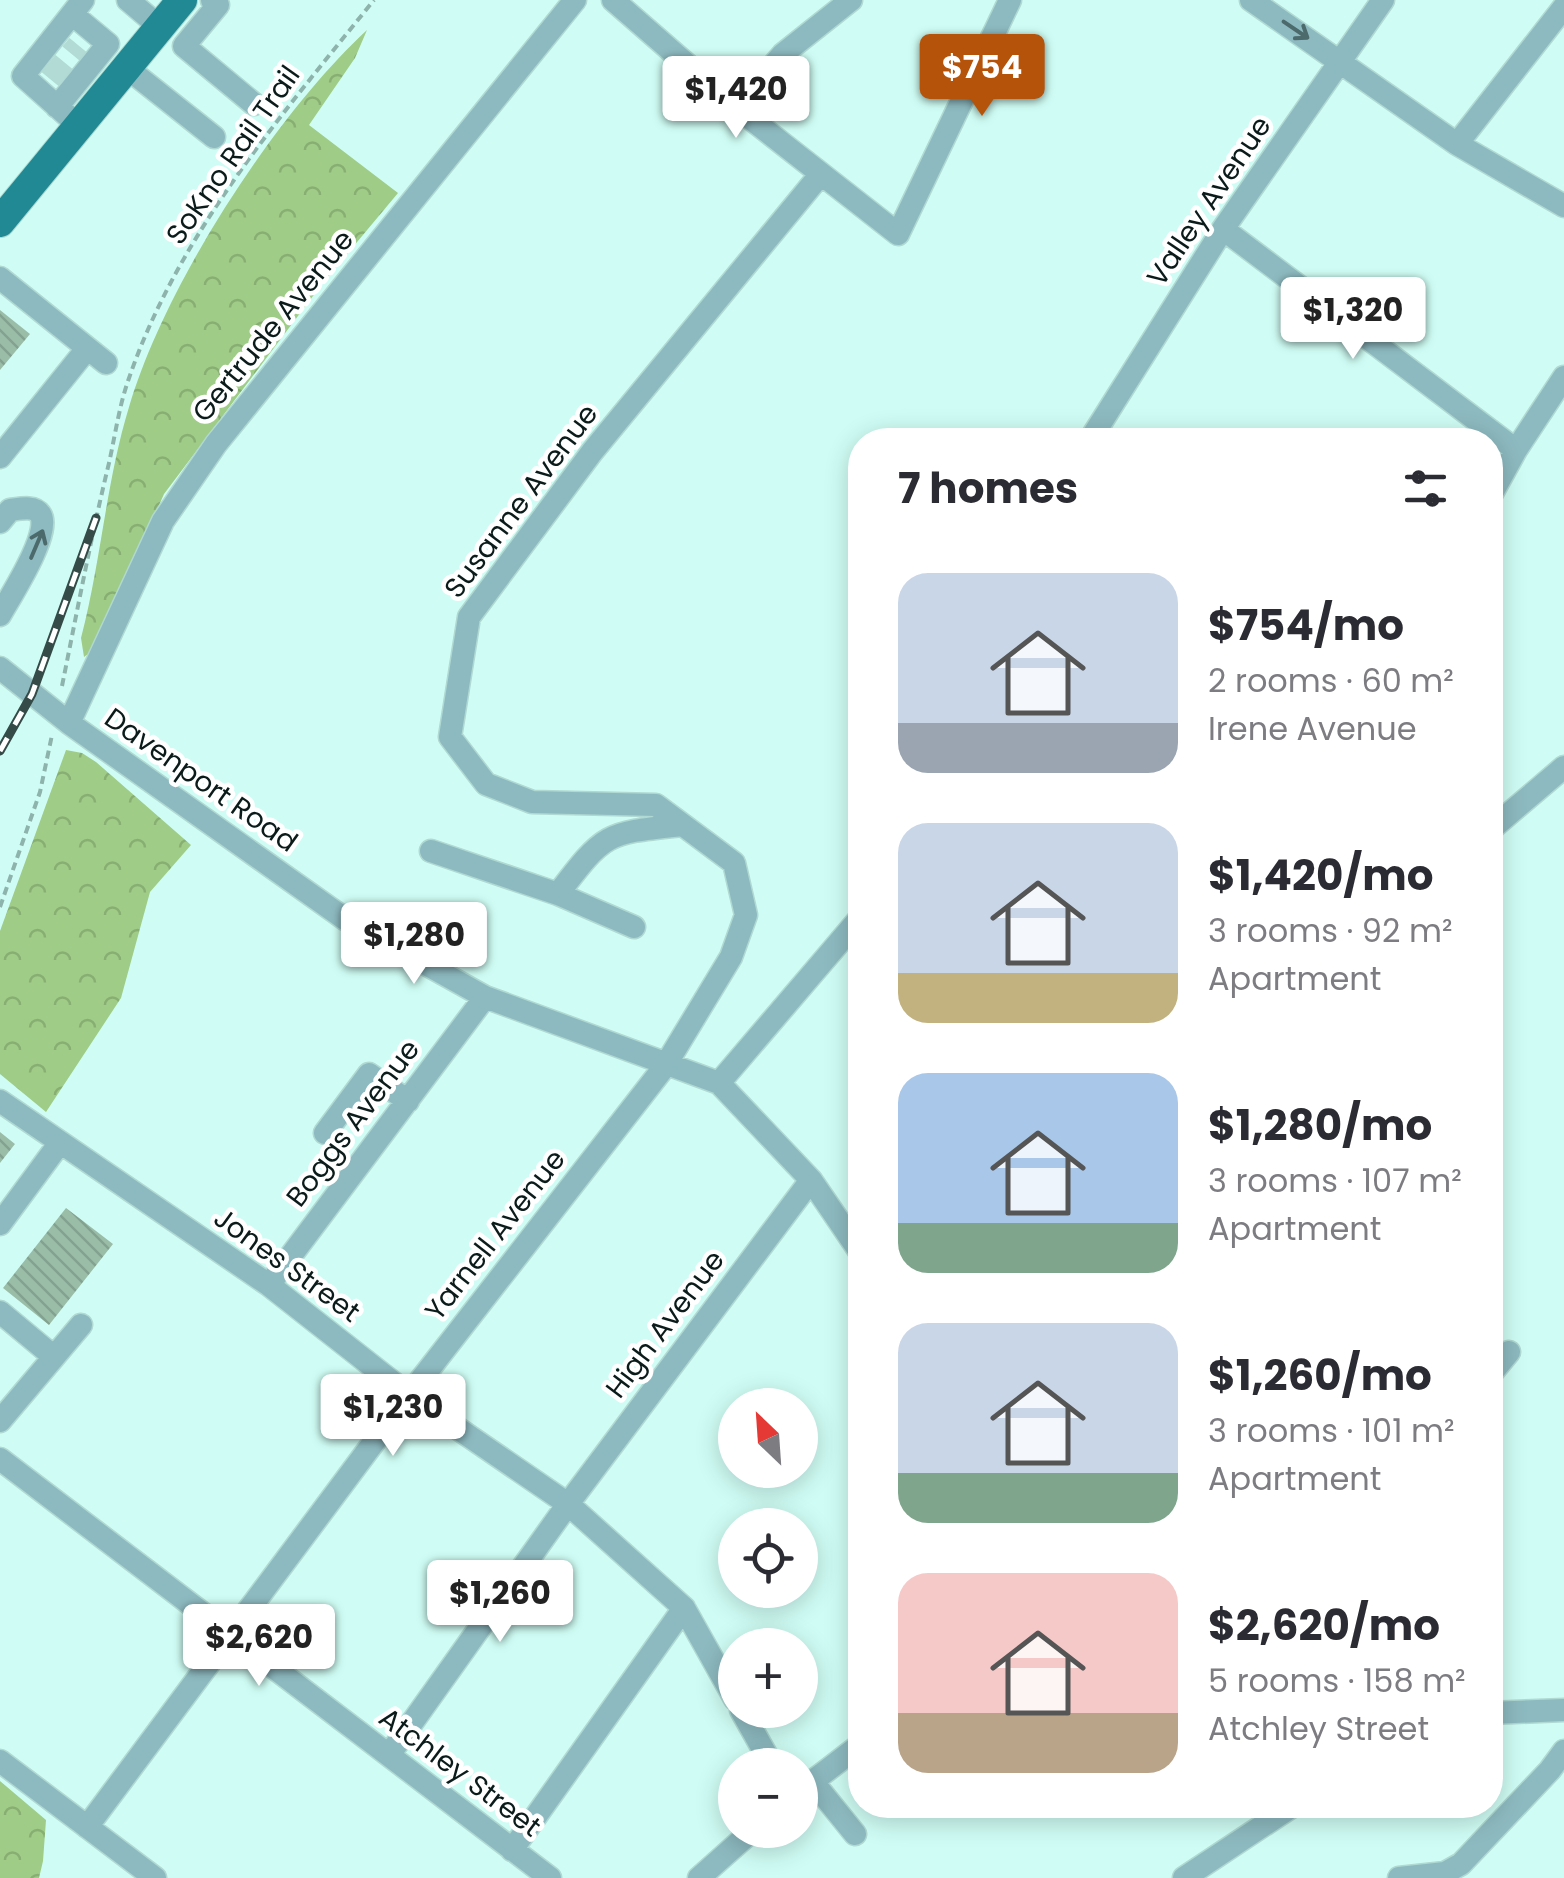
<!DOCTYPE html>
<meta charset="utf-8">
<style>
body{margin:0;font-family:Poppins,sans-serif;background:#f2f2f3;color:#2b2b33;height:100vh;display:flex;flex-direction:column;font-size:38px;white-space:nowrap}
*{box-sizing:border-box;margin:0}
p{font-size:32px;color:#7c7c81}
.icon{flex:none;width:55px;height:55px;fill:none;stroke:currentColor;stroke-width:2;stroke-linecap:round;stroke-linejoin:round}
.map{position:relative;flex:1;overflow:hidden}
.sheet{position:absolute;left:848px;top:428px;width:655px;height:1390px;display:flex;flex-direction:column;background:#fff;border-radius:40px;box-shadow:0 5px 25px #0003}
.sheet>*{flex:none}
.needle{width:65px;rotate:335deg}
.tools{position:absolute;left:718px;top:1388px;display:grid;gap:20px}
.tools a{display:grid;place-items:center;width:100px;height:100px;border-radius:50%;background:#fff;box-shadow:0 5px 25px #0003;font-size:50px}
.price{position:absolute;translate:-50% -85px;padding:0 22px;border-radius:10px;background:#fff;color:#222;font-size:32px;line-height:65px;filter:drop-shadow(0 2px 5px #0008)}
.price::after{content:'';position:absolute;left:50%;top:60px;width:30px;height:22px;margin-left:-15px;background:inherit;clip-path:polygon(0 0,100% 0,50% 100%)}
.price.selected{background:#b45309;color:#fff}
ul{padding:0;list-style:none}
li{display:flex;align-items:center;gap:30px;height:250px;padding:0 50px}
li span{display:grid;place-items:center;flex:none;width:280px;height:200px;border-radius:30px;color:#555}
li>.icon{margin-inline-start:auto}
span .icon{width:120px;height:120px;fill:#fffc;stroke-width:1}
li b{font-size:42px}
h2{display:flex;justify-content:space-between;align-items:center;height:120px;padding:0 50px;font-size:42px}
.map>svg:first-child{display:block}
.forest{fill:url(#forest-crowns)}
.building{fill:url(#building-back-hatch)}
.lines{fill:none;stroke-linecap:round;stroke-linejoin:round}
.minor-tunnel{stroke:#b1dbd4;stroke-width:22;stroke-dasharray:22 11;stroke-linecap:butt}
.minor-casing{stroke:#afd9d2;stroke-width:25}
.major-casing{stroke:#afd9d2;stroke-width:32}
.path{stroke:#8eb2ac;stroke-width:4;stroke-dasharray:8 5;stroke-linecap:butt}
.minor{stroke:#8dbac0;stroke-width:22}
.major{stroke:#218994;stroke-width:30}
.rail-casing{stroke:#344b48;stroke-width:9}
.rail{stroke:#fff;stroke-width:5;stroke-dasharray:15;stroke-linecap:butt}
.oneway{stroke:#4c6a6c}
.labels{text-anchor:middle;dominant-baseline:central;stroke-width:9;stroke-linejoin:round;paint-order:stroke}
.street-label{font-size:28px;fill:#0a1b19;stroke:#fff}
</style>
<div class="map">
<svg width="1564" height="1878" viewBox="0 0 1564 1878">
<defs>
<pattern id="forest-crowns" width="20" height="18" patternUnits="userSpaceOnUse" patternTransform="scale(2.5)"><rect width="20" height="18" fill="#9fcc86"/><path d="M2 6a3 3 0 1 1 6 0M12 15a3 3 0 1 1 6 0" fill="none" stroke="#88af73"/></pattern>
<pattern id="building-back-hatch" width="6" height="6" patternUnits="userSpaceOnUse" patternTransform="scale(2.5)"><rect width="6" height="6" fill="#9abda8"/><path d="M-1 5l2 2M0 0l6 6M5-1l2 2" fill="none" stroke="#83a290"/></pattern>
</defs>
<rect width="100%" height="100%" fill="#cffdf5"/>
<path class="forest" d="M367,30L355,58L309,125L398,193L322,284L164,494L96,648L84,657L81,638C101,562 106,482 129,407C165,285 274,116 367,30Z
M66,750L82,753L96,762L191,845L150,892L121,998L46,1112L0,1074V931Z
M0,1781L46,1820L43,1861L39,1878H0Z"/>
<path class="building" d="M0,310L30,334L0,370Z
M0,1132L15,1144L0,1163Z
M66,1208L113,1244L49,1325L3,1288Z"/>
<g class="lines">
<path class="minor-tunnel" d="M50,79L78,45"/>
<g class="minor-casing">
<path id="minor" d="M128,0L161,28
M212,0L218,5L184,46L254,104
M613,0L737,108L898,234L1010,0
M1251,0L1457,144L1564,206
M127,68L214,137
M57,107L108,44L72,14
M737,108L783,54L851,0
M79,126L23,76L83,0
M1457,144L1564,7
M1223,229L1516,450
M0,278L106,363
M1090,440L1223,229L1383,0
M0,457L86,350
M1490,497L1516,450L1564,377
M0,522L10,510C19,509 34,505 40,514C53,531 10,597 0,615
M0,668L69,723L345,919L485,997L719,1083L811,1180L860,1252
M69,723L163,521L216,444L575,0
M1490,830L1564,767
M431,851L558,894
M634,927L558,894C605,832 606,833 682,825
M719,1083L860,918
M0,1101L269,1285L409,1395L568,1504L684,1608L735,1699
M325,1133L369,1074L408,1101
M0,1224L59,1144
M269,1285L485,997
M0,1312L54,1357L81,1325
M1490,1375L1509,1352
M0,1421L54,1357
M0,1459L550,1878
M741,1710L772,1765
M1490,1713L1564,1710
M389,1755L568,1504L811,1180
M0,1761L155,1878
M813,1782L855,1834
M800,1791L860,1745
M87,1827L409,1395L665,1066L731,957L746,915L734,863L656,805L532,802L486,784L450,737L469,617L592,452L820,175
M512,1850L684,1608
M699,1878L753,1830
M1184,1878L1294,1805
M1399,1878L1445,1873L1461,1864L1550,1770L1564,1751"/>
</g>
<g class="major-casing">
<path id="major" d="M0,222L182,0"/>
</g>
<path class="path" d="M62,686C77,612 91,537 109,463C115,436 119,407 128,381C177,236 279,118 374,0
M0,907L40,792L52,735"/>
<use href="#minor" class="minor"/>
<use href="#major" class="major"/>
<g class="rail-casing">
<path id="rail" d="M0,751L32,694L96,518"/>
</g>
<use href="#rail" class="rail"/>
</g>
<defs><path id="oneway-shaft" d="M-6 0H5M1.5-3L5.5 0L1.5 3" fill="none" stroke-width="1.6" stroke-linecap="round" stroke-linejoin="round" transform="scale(2.5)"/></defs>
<g class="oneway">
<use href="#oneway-shaft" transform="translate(1296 30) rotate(34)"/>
<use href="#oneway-shaft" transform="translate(37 544) rotate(-67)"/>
</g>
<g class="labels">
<g class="street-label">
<text transform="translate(233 155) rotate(-55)">SoKno Rail Trail</text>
<text transform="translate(1209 201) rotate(-56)">Valley Avenue</text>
<text transform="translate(273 326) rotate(-51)">Gertrude Avenue</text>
<text transform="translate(521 501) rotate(-53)">Susanne Avenue</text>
<text transform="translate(201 780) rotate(35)">Davenport Road</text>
<text transform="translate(353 1123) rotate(-53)">Boggs Avenue</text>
<text transform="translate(495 1235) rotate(-52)">Yarnell Avenue</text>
<text transform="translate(287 1265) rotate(36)">Jones Street</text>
<text transform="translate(665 1324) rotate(-53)">High Avenue</text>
<text transform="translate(460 1772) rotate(37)">Atchley Street</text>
</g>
</g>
</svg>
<div class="tools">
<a><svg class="needle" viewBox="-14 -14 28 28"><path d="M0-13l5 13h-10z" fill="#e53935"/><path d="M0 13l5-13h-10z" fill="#7c7c81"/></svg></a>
<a><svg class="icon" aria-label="locate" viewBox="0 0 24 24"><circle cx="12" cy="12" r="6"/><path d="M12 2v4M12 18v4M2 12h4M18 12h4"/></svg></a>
<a>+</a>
<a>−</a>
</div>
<b class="price selected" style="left:982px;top:119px">$754</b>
<b class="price" style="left:736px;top:141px">$1,420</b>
<b class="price" style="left:1353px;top:362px">$1,320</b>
<b class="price" style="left:414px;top:987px">$1,280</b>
<b class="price" style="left:393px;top:1459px">$1,230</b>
<b class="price" style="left:500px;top:1645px">$1,260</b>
<b class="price" style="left:259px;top:1689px">$2,620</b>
<section class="sheet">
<h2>7 homes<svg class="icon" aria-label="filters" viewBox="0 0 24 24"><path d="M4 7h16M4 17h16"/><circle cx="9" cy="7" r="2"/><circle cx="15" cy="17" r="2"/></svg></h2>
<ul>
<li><span style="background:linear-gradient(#c9d6e8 75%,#9aa5b1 0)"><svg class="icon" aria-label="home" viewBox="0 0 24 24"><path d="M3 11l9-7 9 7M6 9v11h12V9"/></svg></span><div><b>$754/mo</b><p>2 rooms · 60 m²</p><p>Irene Avenue</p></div></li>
<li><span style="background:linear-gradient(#c9d6e8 75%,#c2b280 0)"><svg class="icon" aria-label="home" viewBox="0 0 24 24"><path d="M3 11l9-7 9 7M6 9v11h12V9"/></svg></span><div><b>$1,420/mo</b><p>3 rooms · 92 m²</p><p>Apartment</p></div></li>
<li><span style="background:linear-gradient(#a9c7e8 75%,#7fa58c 0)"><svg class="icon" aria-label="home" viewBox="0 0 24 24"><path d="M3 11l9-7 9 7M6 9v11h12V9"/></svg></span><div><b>$1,280/mo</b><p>3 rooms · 107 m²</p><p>Apartment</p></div></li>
<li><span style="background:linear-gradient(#c9d6e8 75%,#7fa58c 0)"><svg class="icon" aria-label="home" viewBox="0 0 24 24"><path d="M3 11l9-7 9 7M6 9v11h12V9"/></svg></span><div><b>$1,260/mo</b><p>3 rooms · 101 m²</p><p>Apartment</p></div></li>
<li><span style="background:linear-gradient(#f6c9c9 70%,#b9a48a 0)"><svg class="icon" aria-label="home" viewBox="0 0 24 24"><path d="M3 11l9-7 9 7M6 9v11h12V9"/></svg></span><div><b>$2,620/mo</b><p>5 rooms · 158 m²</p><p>Atchley Street</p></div></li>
</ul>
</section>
</div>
